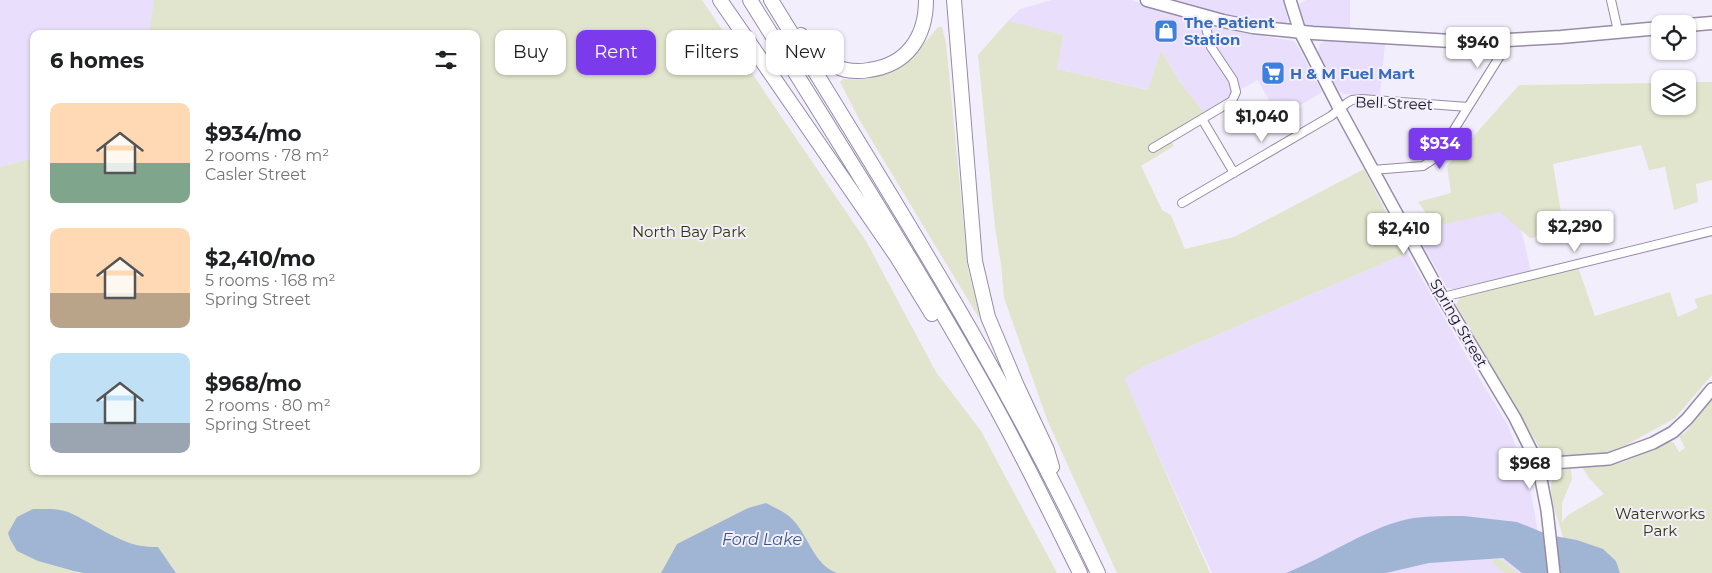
<!DOCTYPE html>
<meta charset="utf-8">
<style>
body{margin:0;font-family:Montserrat,sans-serif;background:#f6f6f6;color:#202124;height:100vh;display:flex;flex-direction:column;font-size:19px;white-space:nowrap}
*{box-sizing:border-box;margin:0}
p{font-size:16px;color:#757577}
.icon{flex:none;width:28px;height:28px;fill:none;stroke:currentColor;stroke-width:2;stroke-linecap:round;stroke-linejoin:round}
.map{position:relative;flex:1;overflow:hidden}
.drawer{position:absolute;left:30px;top:30px;width:450px;height:445px;display:flex;flex-direction:column;background:#fff;border-radius:10px;box-shadow:0 1px 4px #0004}
.drawer>*{flex:none}
.hud{position:absolute;left:495px;top:30px;width:475px;height:45px;display:flex;gap:10px}
.tools{position:absolute;left:1651px;top:15px;display:grid;gap:10px}
.tools a{display:grid;place-items:center;width:45px;height:45px;border-radius:10px;background:#fff;box-shadow:0 1px 4px #0004;font-size:25px}
.price{position:absolute;translate:-50% -42px;padding:0 11px;border-radius:5px;background:#fff;color:#222;font-size:16px;line-height:32px;filter:drop-shadow(0 1px 2px #0008)}
.price::after{content:'';position:absolute;left:50%;top:30px;width:15px;height:11px;margin-left:-8px;background:inherit;clip-path:polygon(0 0,100% 0,50% 100%)}
.price.selected{background:#7c3aed;color:#fff}
ul{padding:0;list-style:none}
li{display:flex;align-items:center;gap:15px;height:125px;padding:0 20px}
li span{display:grid;place-items:center;flex:none;width:140px;height:100px;border-radius:10px;color:#555}
li>.icon{margin-inline-start:auto}
span .icon{width:60px;height:60px;fill:#fffc;stroke-width:1}
li b{font-size:21px}
h2{display:flex;justify-content:space-between;align-items:center;height:60px;padding:0 20px;font-size:21px}
.chip{padding:0 18px;border-radius:10px;background:#fff;box-shadow:0 1px 4px #0004;font-size:18px;line-height:45px}
.chip.selected{background:#7c3aed;color:#fff}
.map>svg:first-child{display:block}
.built{fill:#e9dffc}
.green{fill:#e2e5cd}
.water{fill:#a0b5d4}
.lines{fill:none;stroke-linecap:round;stroke-linejoin:round}
.street-casing{stroke:#968ca8;stroke-width:10}
.secondary-casing{stroke:#968ca8;stroke-width:14}
.primary-casing{stroke:#968ca8;stroke-width:15}
.highway-casing{stroke:#968ca8;stroke-width:16}
.street{stroke:#fff;stroke-width:8}
.secondary{stroke:#fff;stroke-width:11}
.primary{stroke:#fff;stroke-width:12}
.highway{stroke:#fff;stroke-width:14}
.labels{text-anchor:middle;dominant-baseline:central;stroke-width:4;stroke-linejoin:round;paint-order:stroke}
.shop-label{font-size:15px;font-weight:bold;fill:#366cbe;stroke:#f3eefb;text-anchor:start}
.street-label{font-size:15px;fill:#1b1722;stroke:#f3eefb}
.park-label{font-size:15px;fill:#333708;stroke:#f3eefb}
.water-label{font-size:16px;font-style:italic;fill:#3b5885;stroke:#f3eefb}
</style>
<div class="map">
<svg width="1712" height="573" viewBox="0 0 1712 573">
<rect width="100%" height="100%" fill="#f3eefb"/>
<path class="built" d="M0,0H154V3L149,34H34V158L0,167Z
M1052,0H1132L1194,21L1233,31L1294,41L1299,48L1322,92L1279,118L1258,80L1239,90L1223,103L1205,114L1179,81L1161,50L1149,90L1057,69L1008,21L1020,9Z
M1171,0H1283L1288,20L1286,24H1284L1227,16Z
M1306,0H1350V29L1306,27L1304,25L1299,4Z
M1331,39L1385,43L1380,96L1344,94L1340,92L1321,61L1318,52L1320,44L1325,40Z
M1512,192L1531,271L1458,290L1447,288L1408,218Z
M1407,253L1484,386L1508,425L1530,487L1545,573H1212L1123,378L1145,366Z"/>
<path class="green" d="M154,0H702L866,241L936,372L981,431L1057,573H0V167L34,158V471H476V34H149Z
M1008,21L1063,35L1057,69L1148,90L1161,50L1179,81L1205,114L1168,136L1174,146L1141,166L1162,210L1171,215L1185,249L1234,237L1364,169L1407,253L1145,366L1124,378L1210,573H1117L1048,422L1004,298L1001,264L995,228L978,55Z
M938,27H942L946,43L968,269L979,314V318L860,121L840,82L843,79C888,83 911,60 938,27Z
M1688,82H1712V180L1696,184L1698,202L1674,210L1665,167L1649,170L1641,145L1553,164L1564,231L1530,238L1500,212L1436,226L1418,202L1451,193L1447,166L1519,85L1660,83V106H1688Z
M1578,267L1595,316L1670,292L1678,317L1698,308L1694,299L1712,294V375L1675,418L1610,454L1545,457L1456,305L1461,296Z
M1712,399V573H1620L1616,561L1577,540L1563,538C1559,517 1534,469 1571,469L1572,479L1562,503V522L1568,515L1604,494L1589,478L1582,467L1608,465L1624,462L1670,441L1674,443L1679,452L1685,448L1679,436L1685,433Z
M1493,559L1502,560L1518,573H1505L1493,564Z"/>
<path class="water" d="M766,503C775,508 786,512 793,520C808,535 814,565 837,573H661L677,544L748,508Z
M33,509C44,509 58,508 68,512C98,525 124,549 158,547L176,573H84L74,571L38,561L17,551L10,539L8,533L17,517Z
M1464,516L1517,522L1549,535L1577,540L1603,549L1616,561L1620,573H1522L1503,558L1429,563L1386,573H1286C1327,557 1371,525 1414,518C1430,516 1448,516 1464,516Z"/>
<g class="lines">
<g class="street-casing">
<path id="street" d="M1611,0L1618,31
M1202,119L1234,173
M1153,148L1232,101L1236,92L1233,80L1211,47L1203,16
M1372,170L1423,166L1437,157L1503,51L1507,40
M1182,203L1331,116L1347,103L1352,100L1361,99L1468,107
M1443,297L1712,231"/>
</g>
<g class="secondary-casing">
<path id="secondary" d="M1290,0L1300,32L1339,108L1439,291L1515,418L1538,464L1547,510L1554,573
M1538,464L1609,459L1653,443L1673,432L1687,419L1712,389"/>
</g>
<g class="primary-casing">
<path id="primary" d="M1147,0L1223,21L1253,27L1313,33L1469,42L1561,37L1660,28
M1688,25L1712,23"/>
</g>
<g class="highway-casing">
<path id="highway" d="M720,0L897,257L932,314
M750,0C826,122 903,243 974,368C1012,434 1046,504 1080,573
M771,0C839,111 909,222 974,336C1018,413 1060,493 1098,573
M954,0L975,261L988,317L1017,386L1047,450L1052,467
M801,35C810,47 820,59 835,66C845,71 858,72 869,70C907,65 926,37 926,0"/>
</g>
<use href="#street" class="street"/>
<use href="#secondary" class="secondary"/>
<use href="#primary" class="primary"/>
<use href="#highway" class="highway"/>
</g>
<defs>
<g id="shop-square" transform="scale(1.25)"><rect x="-9" y="-9" width="18" height="18" rx="4" fill="#3f7fe0" stroke="#f3eefb"/><path d="M-5-2.5h2.3a2.7 3.5 0 0 1 5.4 0H5L5.5 6h-11ZM-1.5-2.5h3a1.5 2.3 0 0 0-3 0Z" fill="#fff"/></g>
<g id="supermarket-square" transform="scale(1.25)"><rect x="-9" y="-9" width="18" height="18" rx="4" fill="#3f7fe0" stroke="#f3eefb"/><path d="M-6-5.5h2.5l.6 2H6L4.5 2H-2.5L-4.4-4H-6ZM-1.5 3.2a1.3 1.3 0 1 0 .1 0ZM3 3.2a1.3 1.3 0 1 0 .1 0Z" fill="#fff"/></g>
</defs>
<g fill-rule="evenodd">
<use href="#shop-square" x="1166" y="31"/>
<use href="#supermarket-square" x="1273" y="73"/>
</g>
<g class="labels">
<g class="shop-label">
<text x="1184" y="22">The Patient<tspan x="1184" dy="17">Station</tspan></text>
<text x="1290" y="73">H &amp; M Fuel Mart</text>
</g>
<g class="street-label">
<text transform="translate(1394 103) rotate(2)">Bell Street</text>
<text transform="translate(1459 323) rotate(60)">Spring Street</text>
</g>
<g class="park-label">
<text x="689" y="231">North Bay Park</text>
<text x="1660" y="513">Waterworks<tspan x="1660" dy="17">Park</tspan></text>
</g>
<g class="water-label">
<text x="762" y="539">Ford Lake</text>
</g>
</g>
</svg>
<div class="tools">
<a><svg class="icon" aria-label="locate" viewBox="0 0 24 24"><circle cx="12" cy="12" r="6"/><path d="M12 2v4M12 18v4M2 12h4M18 12h4"/></svg></a>
<a><svg class="icon" aria-label="layers" viewBox="0 0 24 24"><path d="M12 4l9 5-9 5-9-5zM3 14l9 5 9-5"/></svg></a>
</div>
<b class="price" style="left:1478px;top:69px">$940</b>
<b class="price" style="left:1262px;top:143px">$1,040</b>
<b class="price selected" style="left:1440px;top:170px">$934</b>
<b class="price" style="left:1575px;top:253px">$2,290</b>
<b class="price" style="left:1404px;top:255px">$2,410</b>
<b class="price" style="left:1530px;top:490px">$968</b>
<div class="hud">
<a class="chip">Buy</a>
<a class="chip selected">Rent</a>
<a class="chip">Filters</a>
<a class="chip">New</a>
</div>
<section class="drawer">
<h2>6 homes<svg class="icon" aria-label="filters" viewBox="0 0 24 24"><path d="M4 7h16M4 17h16"/><circle cx="9" cy="7" r="2"/><circle cx="15" cy="17" r="2"/></svg></h2>
<ul>
<li><span style="background:linear-gradient(#ffd9b3 60%,#7fa58c 0)"><svg class="icon" aria-label="home" viewBox="0 0 24 24"><path d="M3 11l9-7 9 7M6 9v11h12V9"/></svg></span><div><b>$934/mo</b><p>2 rooms · 78 m²</p><p>Casler Street</p></div></li>
<li><span style="background:linear-gradient(#ffd9b3 65%,#b9a48a 0)"><svg class="icon" aria-label="home" viewBox="0 0 24 24"><path d="M3 11l9-7 9 7M6 9v11h12V9"/></svg></span><div><b>$2,410/mo</b><p>5 rooms · 168 m²</p><p>Spring Street</p></div></li>
<li><span style="background:linear-gradient(#bfe0f5 70%,#9aa5b1 0)"><svg class="icon" aria-label="home" viewBox="0 0 24 24"><path d="M3 11l9-7 9 7M6 9v11h12V9"/></svg></span><div><b>$968/mo</b><p>2 rooms · 80 m²</p><p>Spring Street</p></div></li>
</ul>
</section>
</div>
